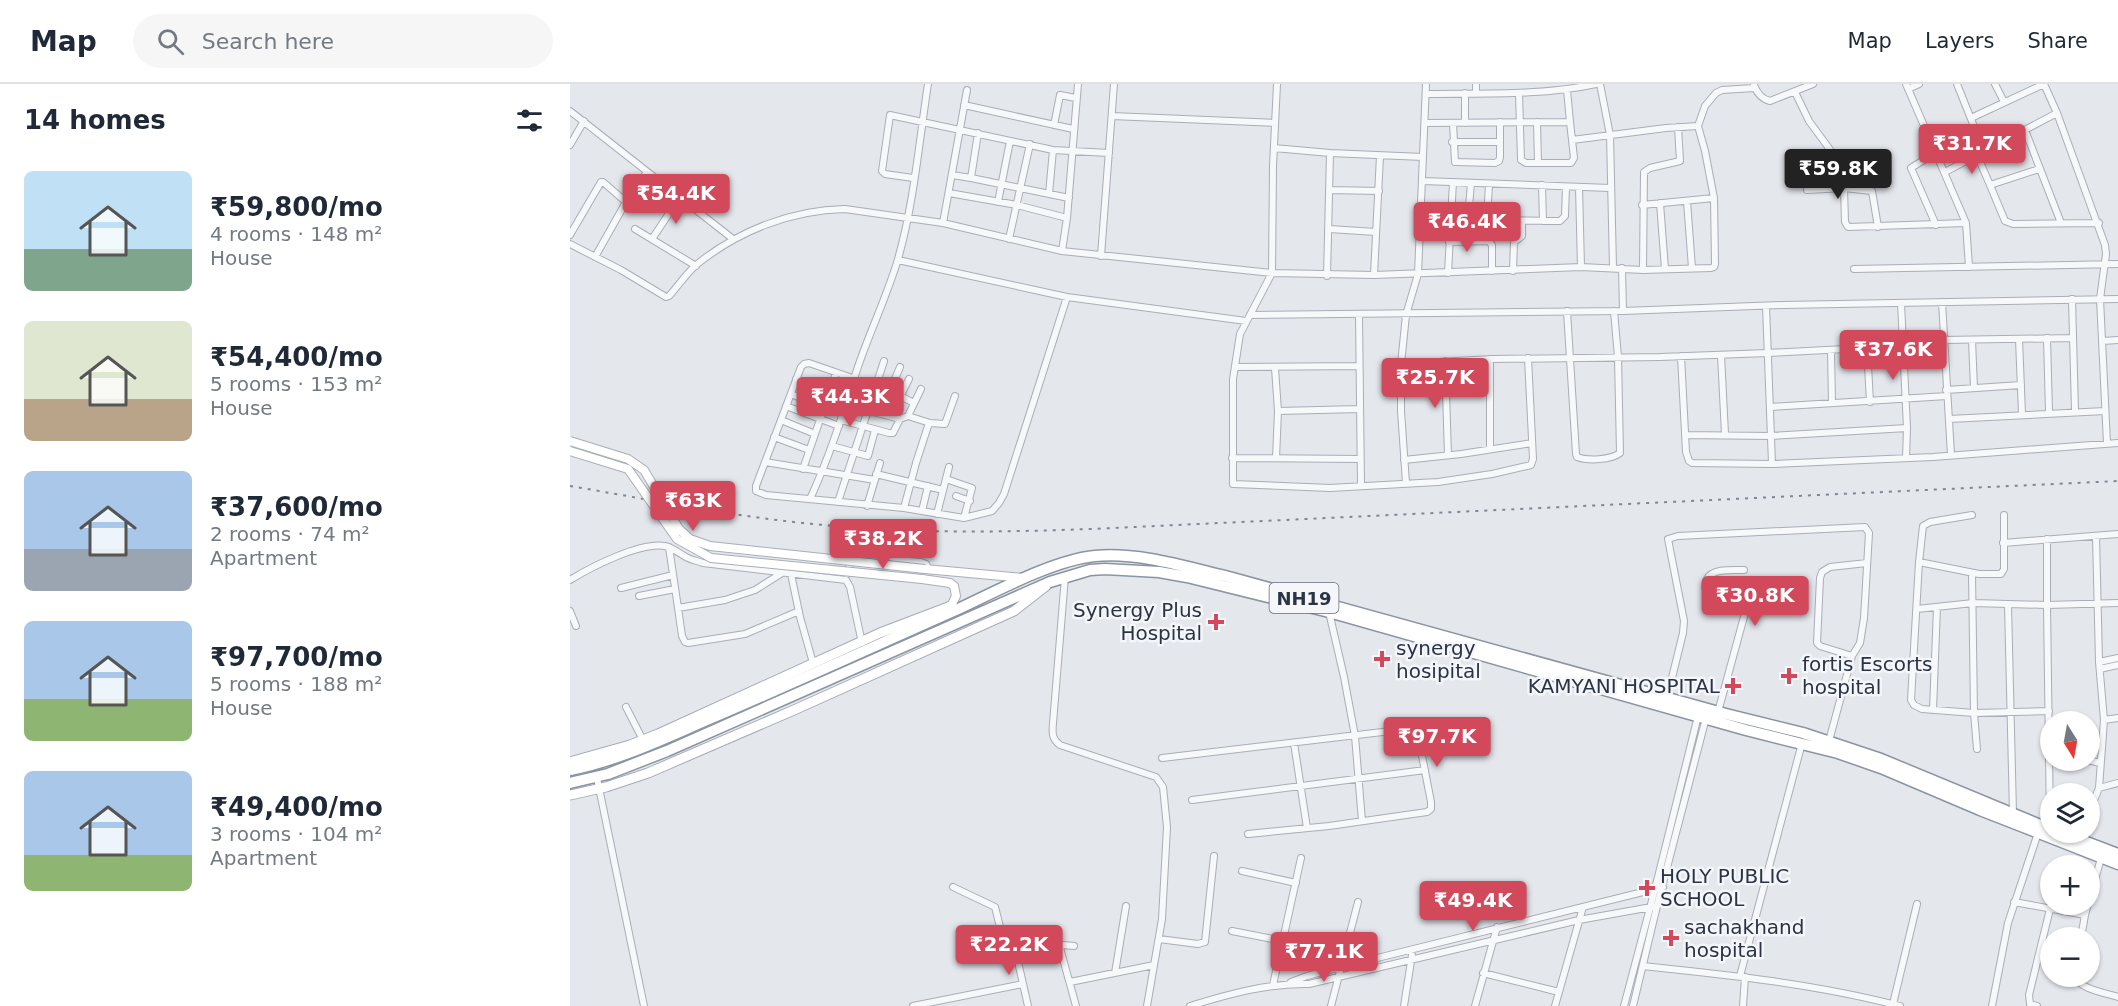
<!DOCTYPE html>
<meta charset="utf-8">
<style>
body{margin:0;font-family:"DejaVu Sans",sans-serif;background:#f6f6f7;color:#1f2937;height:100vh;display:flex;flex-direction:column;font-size:22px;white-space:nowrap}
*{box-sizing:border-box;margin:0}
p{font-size:20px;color:#747a83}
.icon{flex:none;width:33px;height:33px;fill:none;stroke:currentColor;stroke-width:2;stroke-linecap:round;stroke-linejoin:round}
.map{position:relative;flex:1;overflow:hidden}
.details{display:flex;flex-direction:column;background:#fff;width:570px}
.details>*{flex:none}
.needle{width:39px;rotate:169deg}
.buttons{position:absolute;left:1470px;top:627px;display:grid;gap:12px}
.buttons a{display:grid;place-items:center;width:60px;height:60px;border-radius:50%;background:#fff;box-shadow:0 2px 4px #0004;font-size:30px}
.price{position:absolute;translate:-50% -51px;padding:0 14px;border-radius:6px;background:#d1495b;color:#fff;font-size:20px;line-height:39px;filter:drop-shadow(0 2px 3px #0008)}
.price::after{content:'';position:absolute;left:50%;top:36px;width:18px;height:14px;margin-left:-9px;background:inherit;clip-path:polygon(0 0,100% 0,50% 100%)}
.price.active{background:#222;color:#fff}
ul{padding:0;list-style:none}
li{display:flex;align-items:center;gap:18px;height:150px;padding:0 24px}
li span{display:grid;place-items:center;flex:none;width:168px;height:120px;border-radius:9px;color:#555}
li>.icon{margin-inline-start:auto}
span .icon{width:72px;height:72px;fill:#fffc;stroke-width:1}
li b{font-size:26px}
h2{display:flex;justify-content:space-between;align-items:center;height:72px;padding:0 24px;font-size:26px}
header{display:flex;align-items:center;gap:36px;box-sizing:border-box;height:84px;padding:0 30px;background:#fff;border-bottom:2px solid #e0e1e3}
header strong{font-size:28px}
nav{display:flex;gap:33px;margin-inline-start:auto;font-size:21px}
.search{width:420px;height:54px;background:#f6f6f7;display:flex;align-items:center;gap:15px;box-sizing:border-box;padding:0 21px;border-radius:33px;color:#747a83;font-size:22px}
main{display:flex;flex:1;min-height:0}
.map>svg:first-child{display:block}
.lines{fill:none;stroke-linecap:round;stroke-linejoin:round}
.street-casing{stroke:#a9aeb7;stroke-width:8}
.secondary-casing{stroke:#a9aeb7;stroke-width:10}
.primary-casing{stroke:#a3abb8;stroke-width:11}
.highway-casing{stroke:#8b94a3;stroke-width:13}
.street{stroke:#f7f8fa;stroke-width:6}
.secondary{stroke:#fff;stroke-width:8}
.primary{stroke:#fff;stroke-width:9}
.highway{stroke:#fff;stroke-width:10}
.rail{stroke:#7d8696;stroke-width:2;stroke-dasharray:3 6;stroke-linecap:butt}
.secondary-bridge-casing{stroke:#a9aeb7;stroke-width:10;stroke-linecap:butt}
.secondary-bridge{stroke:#fff;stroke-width:8}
.poi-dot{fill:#d1495b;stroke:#f4f6f9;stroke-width:2}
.labels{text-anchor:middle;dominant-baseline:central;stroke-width:5;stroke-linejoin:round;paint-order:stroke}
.shield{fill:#f4f6f9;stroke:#676e7b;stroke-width:1.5}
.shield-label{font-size:18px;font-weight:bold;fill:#2b3445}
.poi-label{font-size:20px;fill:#2b3445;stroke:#f4f6f9;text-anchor:start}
</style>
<header>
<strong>Map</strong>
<div class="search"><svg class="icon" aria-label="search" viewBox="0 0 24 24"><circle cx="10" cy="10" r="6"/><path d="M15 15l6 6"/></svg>Search here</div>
<nav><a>Map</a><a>Layers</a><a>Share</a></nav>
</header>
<main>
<section class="details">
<h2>14 homes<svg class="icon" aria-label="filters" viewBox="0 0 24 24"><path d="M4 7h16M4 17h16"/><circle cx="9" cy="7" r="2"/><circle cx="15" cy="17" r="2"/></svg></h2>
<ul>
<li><span style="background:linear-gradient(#bfe0f5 65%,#7fa58c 0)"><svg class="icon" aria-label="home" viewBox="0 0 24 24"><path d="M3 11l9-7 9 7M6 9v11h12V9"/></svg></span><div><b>₹59,800/mo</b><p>4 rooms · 148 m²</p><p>House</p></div></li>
<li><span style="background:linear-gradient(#dfe7d0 65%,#b9a48a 0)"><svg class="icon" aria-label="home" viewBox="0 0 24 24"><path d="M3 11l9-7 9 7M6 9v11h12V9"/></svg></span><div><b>₹54,400/mo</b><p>5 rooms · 153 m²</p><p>House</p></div></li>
<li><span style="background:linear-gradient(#a9c7e8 65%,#9aa5b1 0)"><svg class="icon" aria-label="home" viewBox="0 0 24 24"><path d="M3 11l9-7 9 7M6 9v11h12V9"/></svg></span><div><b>₹37,600/mo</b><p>2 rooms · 74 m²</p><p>Apartment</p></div></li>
<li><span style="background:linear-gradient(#a9c7e8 65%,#8fb573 0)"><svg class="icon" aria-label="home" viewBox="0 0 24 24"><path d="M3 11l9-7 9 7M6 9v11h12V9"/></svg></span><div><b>₹97,700/mo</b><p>5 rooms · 188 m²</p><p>House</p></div></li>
<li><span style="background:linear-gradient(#a9c7e8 70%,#8fb573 0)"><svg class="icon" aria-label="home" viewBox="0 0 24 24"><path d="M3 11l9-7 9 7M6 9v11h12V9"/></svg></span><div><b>₹49,400/mo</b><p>3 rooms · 104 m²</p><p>Apartment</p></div></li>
</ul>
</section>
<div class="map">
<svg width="1548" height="922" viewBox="0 0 1548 922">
<rect width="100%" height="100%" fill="#e4e7ec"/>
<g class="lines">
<g class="street-casing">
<path id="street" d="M707,0L703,82L702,189L670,250L663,295V400L760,404L868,398L922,390L961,381L963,375L958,274
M906,0V9
M1030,0L1040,51L1043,183
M1336,0L1396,139L1399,183
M1387,0L1403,40
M1425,0L1434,18
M1184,1C1187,9 1191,15 1200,17L1243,0
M1338,5L1349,0
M1225,8L1239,37L1261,67L1269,104
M895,9V39
M949,9L951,76L956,79H968
M856,10C913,9 970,12 1026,0
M394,21L503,45
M0,27L163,155
M542,32L705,39
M1401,34L1474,0L1487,29L1535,161L1536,170L1530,215L1537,359
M967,38L968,79H1001L1004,74L1000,38
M855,39L1000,38L997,6
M883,39L885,78L925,79L929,77L930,73V38
M484,41L490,11L506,14
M1455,46L1491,139
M408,49L401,94L499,114
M1002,56L1096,44L1128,42
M882,58H929
M0,61L14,37
M704,64L760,69L853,73
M1365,69L1341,84L1366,141
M1407,71L1420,101
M1469,85L1420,101L1435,137L1443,140L1529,139
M1375,88L1487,29
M382,91L401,94
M343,94L315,90L312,87L320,31L483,66L539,69
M853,97L1040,104
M919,100L917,136L990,137L995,132L996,103
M972,101L973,137
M1009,103L1011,183
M1274,104L1275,138L1278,143L1396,139
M760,106L809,107
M1237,106L1274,104L1302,107L1308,143
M379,109L447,121L497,134
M479,110L483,66
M1117,117L1122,184
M428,118L440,57
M1090,119L1095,185
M1072,121L1144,114
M881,134L917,136
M898,135L901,99
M373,139L397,6
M65,145L126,182
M759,145L806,148
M0,151L31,98H33L56,118L77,88
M82,155L110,113
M439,155L460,60
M879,158L919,157L922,161V187
M0,160L51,186L96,213L99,212C108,202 116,190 126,181C168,147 221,126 275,125L373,139L492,167L702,189L804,191L1011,183L1073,186L1141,184L1144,183L1145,180L1144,114L1135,67L1128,42L1135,22L1146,9L1152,6L1185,4
M492,167L497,134L508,0
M531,172L544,0
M25,173L56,118
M328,176L497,213L676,237
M1052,184L1053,227
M1284,185L1548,180
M1073,186L1074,88L1080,84L1110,77L1108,43
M943,187L944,158L952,152V137
M878,189L883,98
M804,191L810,72
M757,192L760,69
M1502,215L1505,327
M1372,218L1381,371
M1331,219L1337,344L1336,374
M1196,222L1202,380
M997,227L1006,370L1007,373C1018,377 1041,376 1050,369L1048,273L1044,227
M680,231L1053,227L1213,221L1548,215
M789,231L791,402
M1477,254L1479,328
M1449,255L1452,330
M1374,256L1503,254
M1402,256L1404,304
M1532,257L1548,256
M1297,264L1300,318
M1261,266L1262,319
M1151,271L1155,350
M1111,272L1116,368L1119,377L1122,379L1202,380L1363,373L1548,359
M920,275V365
M875,277L878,371
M831,280L923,275L1090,273L1198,269L1333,262
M665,283L789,282
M705,284L708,327L706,374
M226,295L261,308
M1376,306L1451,301
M320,307L330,283
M221,310L255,324
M331,311L339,295
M344,319L320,307L239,279L234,280L231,283L186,402V407L196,411L334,424L394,434L422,427L429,419L434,410L497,213
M277,321L330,335L338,332L351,305
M216,322L269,342
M1200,323L1377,312
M708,327L789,325
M315,331L325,309
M338,332L360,339
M1379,335L1535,327
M211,336L245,350
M271,336L319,349H323L330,335
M1115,351L1201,352L1337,344
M204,353L239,366
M262,362L298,372L305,346
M662,374L790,375
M834,376L891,370L962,359
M195,378L305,396
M233,385L266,289
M306,390L373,406
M376,395L402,404L394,434
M836,399L831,327V280L836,231L848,190L856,0
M386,412L400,417
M240,415C258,376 271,336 284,295C296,255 316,216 328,175C344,119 349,58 358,0
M268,418L314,277
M297,422L310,379
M334,424L346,379L358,342L360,339L375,340L385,312
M352,427L358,402
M367,430L379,383
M1402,431L1360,438L1353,442L1349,478L1341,616L1344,621L1352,625L1404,629L1479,627
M1433,459L1548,450
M99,463L108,524L155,516L185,506L212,489
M1349,478L1409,490H1431L1434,485V431
M1402,489L1404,629L1407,665
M221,490L230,533L243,579
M277,490L281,476L287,473L351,478L356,480L359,486
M495,493L483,639C482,649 482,655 490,661L586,693L593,703L597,743L592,835L577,922
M0,496C21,483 70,458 95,462C103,464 109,469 116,473C121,476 128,477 133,479L276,496L280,503L292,559
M51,504L103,491
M69,512L105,505
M1438,521L1443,729
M108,524L112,552L115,558L118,559L175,550L229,527
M1347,525L1403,519L1477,521V455
M0,527L6,542
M759,528L774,593L785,652L792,737
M1282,572L1250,562L1247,559L1250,494L1252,488L1260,483L1297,479
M1529,578L1548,574
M1530,585L1548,581
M1097,614L1113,549L1114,537L1098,455L1108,452L1295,443L1299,449L1294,534L1290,559L1282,572L1259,657
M56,623L73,656
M1363,626L1367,523
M1148,628L1175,529C1169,516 1126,520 1137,495C1142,484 1164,486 1174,486
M1534,636L1548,634
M724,659L737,744
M592,674L838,645L847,646L861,718V725L857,728L759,742L678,750
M1518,676L1530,679
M27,694L74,922
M1529,704L1548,699
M622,716L855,686
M1520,726L1529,704L1534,636L1529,578L1526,452
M1480,744L1477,521L1548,519
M672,787L726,799
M383,803L425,823L435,863
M1520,814L1531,774
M1444,818L1515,831L1518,820
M662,847L713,857
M1511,854L1515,831
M589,855L628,860L635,858L644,772
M504,862L493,861L490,864L506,922
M416,867L435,863L446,869L458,922
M1073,882C1159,891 1246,900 1330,922
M545,889L556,822
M913,889L989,908
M1170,892L1232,659
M1504,892C1509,905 1536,909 1548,913
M500,898L584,881
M721,898L737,892L771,883L1093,803
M703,901L731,774
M1323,920L1347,820
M343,922L453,900
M620,922C659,910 698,899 739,900L1009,836L1087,822
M761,922L788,818
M834,922L842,871
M905,922L927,843
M985,922L1013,823
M1054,922L1085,805L1128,632
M1063,922L1087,822L1136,634
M1173,922L1175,893
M1422,922L1438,839L1468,749
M1467,922L1460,920L1459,911L1480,825"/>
</g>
<g class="secondary-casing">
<path id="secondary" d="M355,485L453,494
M352,495L380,499L384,502L386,512L379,526"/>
</g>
<g class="primary-casing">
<path id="primary" d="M0,678L60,661L88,650L310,549L381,522
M0,711L36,703L78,689L224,626L444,527L476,502"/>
</g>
<g class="highway-casing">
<path id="highway" d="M0,686C52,676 101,651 149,631C228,597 307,561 386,526C425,508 483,476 525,472C570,468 616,483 659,493L1156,630L1233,649L1311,675L1480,745
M0,699L38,690L97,667L480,498L520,486L535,485L589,488L617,493L759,528L1176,646L1268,669L1311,684L1410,726L1548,780
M1490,748L1548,770"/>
</g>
<use href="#street" class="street"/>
<use href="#secondary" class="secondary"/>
<use href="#primary" class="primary"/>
<use href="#highway" class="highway"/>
<path class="rail" d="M0,402C88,417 176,435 265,442C358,450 450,448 543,444L1548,397"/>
<g class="secondary-bridge-casing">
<path id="secondary-bridge" d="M0,357L58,375L74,386L109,445L120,455L140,462L355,485
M0,367L58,385L107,455L141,474L352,495"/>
</g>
<use href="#secondary-bridge" class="secondary-bridge"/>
</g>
<g class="poi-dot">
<path d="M643 529h6v6h6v6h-6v6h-6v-6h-6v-6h6z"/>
<path d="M809 566h6v6h6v6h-6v6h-6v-6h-6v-6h6z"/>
<path d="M1216 583h6v6h6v6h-6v6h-6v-6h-6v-6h6z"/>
<path d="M1160 593h6v6h6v6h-6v6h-6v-6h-6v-6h6z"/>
<path d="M1074 795h6v6h6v6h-6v6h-6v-6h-6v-6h6z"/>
<path d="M1098 845h6v6h6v6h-6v6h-6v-6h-6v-6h6z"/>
</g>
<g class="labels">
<rect class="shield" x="699.5" y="499" width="69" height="30" rx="4.5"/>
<g class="shield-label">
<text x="734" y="514">NH19</text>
</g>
<g class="poi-label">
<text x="632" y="526" text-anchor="end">Synergy Plus<tspan x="632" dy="23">Hospital</tspan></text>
<text x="826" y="564">synergy<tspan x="826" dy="23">hosipital</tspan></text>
<text x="1232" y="580">fortis Escorts<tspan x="1232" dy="23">hospital</tspan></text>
<text x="1150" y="602" text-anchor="end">KAMYANI HOSPITAL</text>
<text x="1090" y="792">HOLY PUBLIC<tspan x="1090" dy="23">SCHOOL</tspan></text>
<text x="1114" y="843">sachakhand<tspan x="1114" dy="23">hospital</tspan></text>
</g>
</g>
</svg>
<div class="buttons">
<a><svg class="needle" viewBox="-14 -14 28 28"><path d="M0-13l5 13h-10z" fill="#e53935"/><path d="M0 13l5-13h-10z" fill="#747a83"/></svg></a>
<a><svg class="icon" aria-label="layers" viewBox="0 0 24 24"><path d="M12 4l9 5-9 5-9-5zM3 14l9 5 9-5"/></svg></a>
<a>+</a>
<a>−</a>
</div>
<b class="price" style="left:1402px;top:91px">₹31.7K</b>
<b class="price active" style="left:1268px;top:116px">₹59.8K</b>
<b class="price" style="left:106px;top:141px">₹54.4K</b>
<b class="price" style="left:897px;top:169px">₹46.4K</b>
<b class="price" style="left:1323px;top:297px">₹37.6K</b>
<b class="price" style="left:865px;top:325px">₹25.7K</b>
<b class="price" style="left:280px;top:344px">₹44.3K</b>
<b class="price" style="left:123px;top:448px">₹63K</b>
<b class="price" style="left:313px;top:486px">₹38.2K</b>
<b class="price" style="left:1185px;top:543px">₹30.8K</b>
<b class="price" style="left:867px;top:684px">₹97.7K</b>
<b class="price" style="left:903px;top:848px">₹49.4K</b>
<b class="price" style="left:439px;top:892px">₹22.2K</b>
<b class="price" style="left:754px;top:899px">₹77.1K</b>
</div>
</main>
